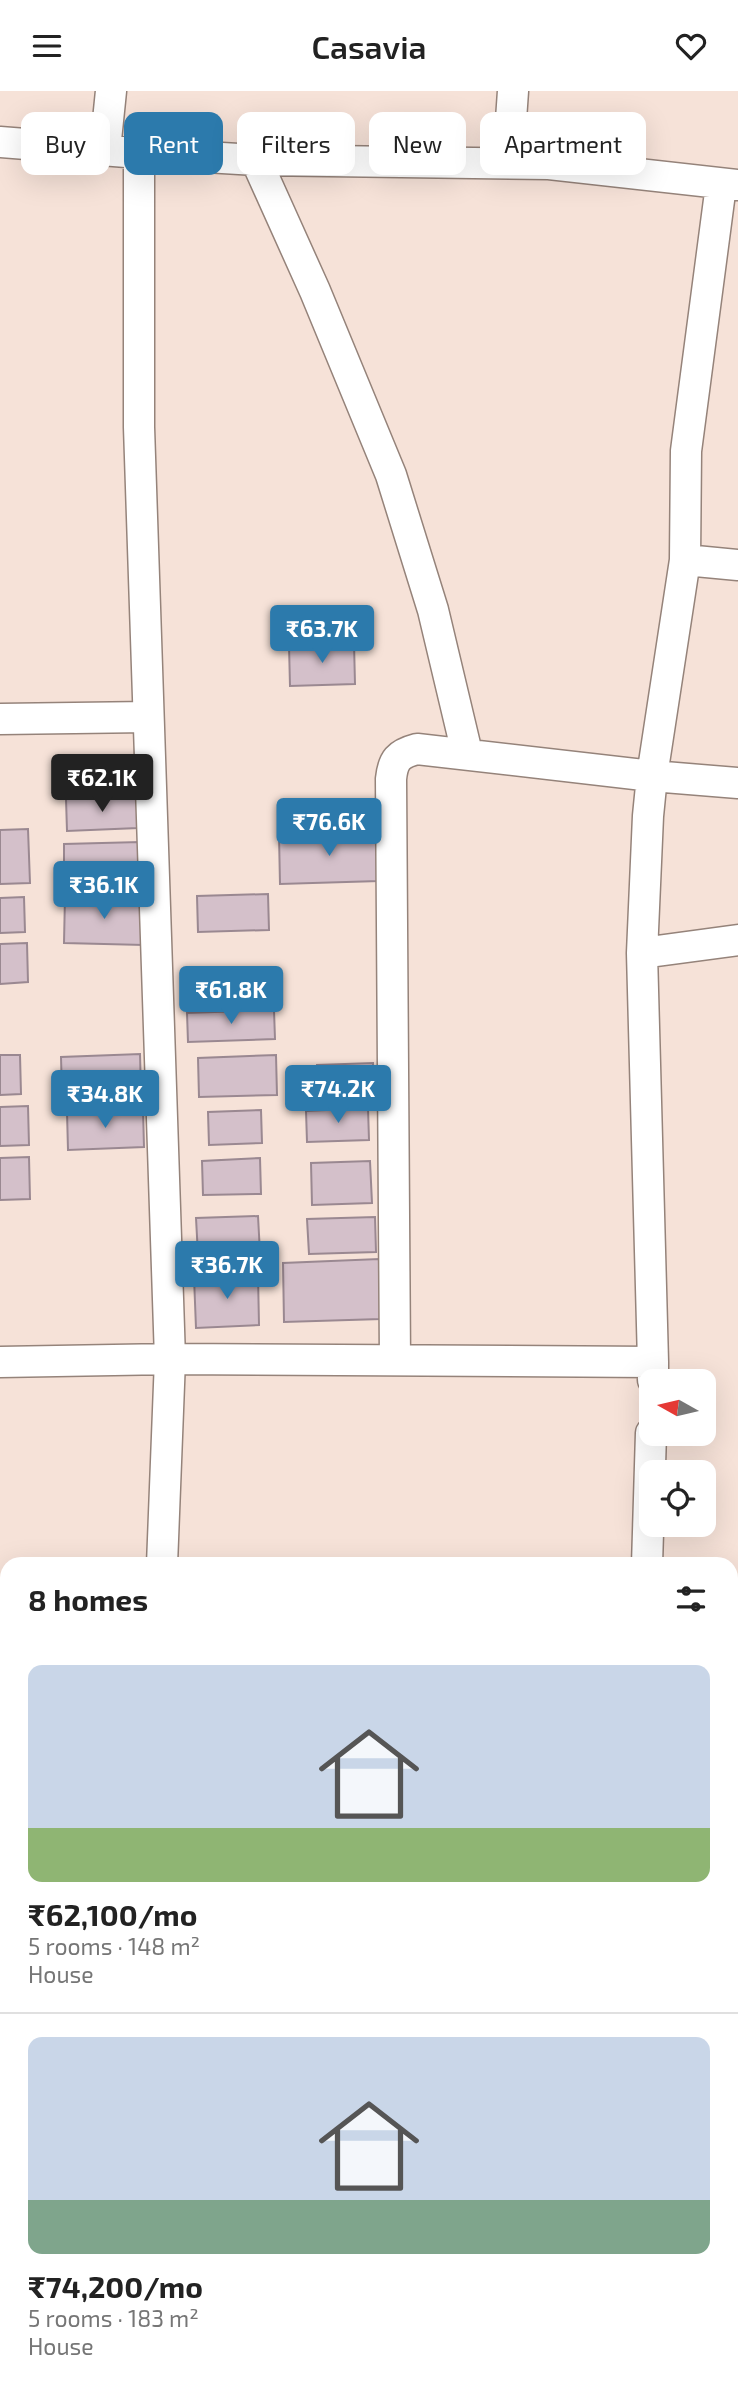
<!DOCTYPE html>
<meta charset="utf-8">
<style>
body{margin:0;font-family:"Exo 2",sans-serif;background:#f6f6f6;color:#222;height:100vh;display:flex;flex-direction:column;font-size:26px;white-space:nowrap}
*{box-sizing:border-box;margin:0}
p{font-size:23px;color:#767676}
.icon{flex:none;width:38px;height:38px;fill:none;stroke:currentColor;stroke-width:2;stroke-linecap:round;stroke-linejoin:round}
.map{position:relative;flex:1;overflow:hidden}
.side{position:absolute;left:0px;top:1466px;width:738px;height:842px;display:flex;flex-direction:column;background:#fff;border-radius:21px 21px 0 0;box-shadow:0 7px 28px #0002}
.side>*{flex:none}
.banner{position:absolute;left:21px;top:21px;width:696px;height:63px;display:flex;gap:14px}
.needle{width:46px;rotate:278deg}
.controls{position:absolute;left:639px;top:1278px;display:grid;gap:14px}
.controls a{display:grid;place-items:center;width:77px;height:77px;border-radius:14px;background:#fff;box-shadow:0 7px 28px #0002;font-size:35px}
.price{position:absolute;translate:-50% -60px;padding:0 16px;border-radius:7px;background:#2c7aac;color:#fff;font-size:23px;line-height:46px;filter:drop-shadow(0 2px 4px #0008)}
.price::after{content:'';position:absolute;left:50%;top:42px;width:21px;height:16px;margin-left:-10px;background:inherit;clip-path:polygon(0 0,100% 0,50% 100%)}
.price.selected{background:#222;color:#fff}
ul{padding:0;list-style:none}
li{display:grid;align-content:center;gap:14px;height:371px;padding:0 28px}
li+li{border-top:2px solid #e0e0e0}
li span{display:grid;place-items:center;height:217px;border-radius:14px;color:#555}
li>.icon{margin-inline-start:auto}
span .icon{width:126px;height:126px;fill:#fffc;stroke-width:1}
li b{font-size:30px}
h2{display:flex;justify-content:space-between;align-items:center;height:84px;padding:0 28px;font-size:30px}
.chip{padding:0 24px;border-radius:14px;background:#fff;box-shadow:0 7px 28px #0002;font-size:24px;line-height:63px}
.chip.selected{background:#2c7aac;color:#fff}
header{display:flex;justify-content:space-between;align-items:center;height:91px;padding:0 28px;background:#fff;font-size:32px;font-weight:600}
.map>svg:first-child{display:block}
.building{fill:#d4c0ca;stroke:#9a8891;stroke-width:2}
.lines{fill:none;stroke-linecap:round;stroke-linejoin:round}
.minor-casing{stroke:#95837a;stroke-width:33}
.primary-casing{stroke:#47773e;stroke-width:42}
.minor{stroke:#fff;stroke-width:30}
.primary{stroke:#94c390;stroke-width:38}
</style>
<header><svg class="icon" aria-label="menu" viewBox="0 0 24 24"><path d="M4 6h16M4 12h16M4 18h16"/></svg>Casavia<svg class="icon" aria-label="heart" viewBox="0 0 24 24"><path d="M12 20l-8-8c-3-5 5-10 8-4 3-6 11-1 8 4z"/></svg></header>
<div class="map">
<svg width="738" height="2307" viewBox="0 0 738 2307">
<rect width="100%" height="100%" fill="#f6e2d8"/>
<path class="building" d="M354,552L355,593L290,595L289,554Z
M137,706L138,737L67,740L66,708Z
M28,738L30,792L0,793V739Z
M377,741L379,790L280,793L279,744Z
M140,751L141,793L64,795V753Z
M268,803L269,839L198,841L197,805Z
M65,805L144,807V854L64,852Z
M24,806L25,841L0,842V807Z
M27,852L28,891L0,893V853Z
M274,919L275,948L188,951L187,922Z
M140,963L141,1001L62,1003L61,966Z
M0,964H20L21,1003L0,1004Z
M276,964L277,1004L199,1006L198,967Z
M373,972L374,999L318,1001L317,974Z
M28,1015L29,1054L0,1055V1016Z
M368,1017L369,1049L307,1051L306,1020Z
M143,1019L144,1056L68,1059L67,1021Z
M261,1019L262,1052L209,1054L208,1021Z
M29,1066L30,1108L0,1109V1067Z
M260,1067L261,1103L203,1104L202,1070Z
M370,1070L372,1112L312,1114L311,1072Z
M258,1125L260,1162L198,1164L196,1127Z
M375,1126L376,1161L309,1163L307,1128Z
M379,1168L381,1228L284,1231L283,1172Z
M258,1184L259,1234L196,1237L194,1186Z
M732,1714L738,1717V1764L732,1761Z
M7,1957V1979L0,1977Z
M0,1991L7,1994V2033L0,2031Z
M0,2047L7,2050V2088L0,2086Z
M0,2103L7,2105V2143L0,2140Z
M0,2155L7,2157V2198L0,2196Z
M618,2301H665L672,2305L671,2307H615Z"/>
<g class="lines">
<g class="minor-casing">
<path id="minor" d="M0,51L139,62V336L170,1268L162,1474
M105,59L111,0
M139,62L256,69L549,73L738,94
M256,69L315,200L391,384L433,519L467,662
M508,72L513,0
M685,469L738,474
M0,628L148,626
M642,862L738,849
M395,1269L391,688C393,669 398,663 417,658L652,685L738,692
M0,1271L170,1268L653,1271V1289
M653,1271L642,862L648,725L652,685L685,469L686,360L721,94
M647,1474L651,1342
M732,1537H738
M732,1633H738
M0,1714L7,1695
M732,1899L738,1888
M732,2262L738,2252
M495,2301L501,2304L502,2301
M13,2307L15,2301
M262,2307L265,2301
M702,2307L706,2301"/>
</g>
<g class="primary-casing">
<path id="primary" d="M732,1587H738
M0,1590H7"/>
</g>
<use href="#minor" class="minor"/>
<use href="#primary" class="primary"/>
</g>
</svg>
<div class="controls">
<a><svg class="needle" viewBox="-14 -14 28 28"><path d="M0-13l5 13h-10z" fill="#e53935"/><path d="M0 13l5-13h-10z" fill="#767676"/></svg></a>
<a><svg class="icon" aria-label="locate" viewBox="0 0 24 24"><circle cx="12" cy="12" r="6"/><path d="M12 2v4M12 18v4M2 12h4M18 12h4"/></svg></a>
</div>
<b class="price" style="left:322px;top:574px">₹63.7K</b>
<b class="price selected" style="left:102px;top:723px">₹62.1K</b>
<b class="price" style="left:329px;top:767px">₹76.6K</b>
<b class="price" style="left:104px;top:830px">₹36.1K</b>
<b class="price" style="left:231px;top:935px">₹61.8K</b>
<b class="price" style="left:338px;top:1034px">₹74.2K</b>
<b class="price" style="left:105px;top:1039px">₹34.8K</b>
<b class="price" style="left:227px;top:1210px">₹36.7K</b>
<div class="banner">
<a class="chip">Buy</a>
<a class="chip selected">Rent</a>
<a class="chip">Filters</a>
<a class="chip">New</a>
<a class="chip">Apartment</a>
</div>
<section class="side">
<h2>8 homes<svg class="icon" aria-label="filters" viewBox="0 0 24 24"><path d="M4 7h16M4 17h16"/><circle cx="9" cy="7" r="2"/><circle cx="15" cy="17" r="2"/></svg></h2>
<ul>
<li><span style="background:linear-gradient(#c9d6e8 75%,#8fb573 0)"><svg class="icon" aria-label="home" viewBox="0 0 24 24"><path d="M3 11l9-7 9 7M6 9v11h12V9"/></svg></span><div><b>₹62,100/mo</b><p>5 rooms · 148 m²</p><p>House</p></div></li>
<li><span style="background:linear-gradient(#c9d6e8 75%,#7fa58c 0)"><svg class="icon" aria-label="home" viewBox="0 0 24 24"><path d="M3 11l9-7 9 7M6 9v11h12V9"/></svg></span><div><b>₹74,200/mo</b><p>5 rooms · 183 m²</p><p>House</p></div></li>
</ul>
</section>
</div>
